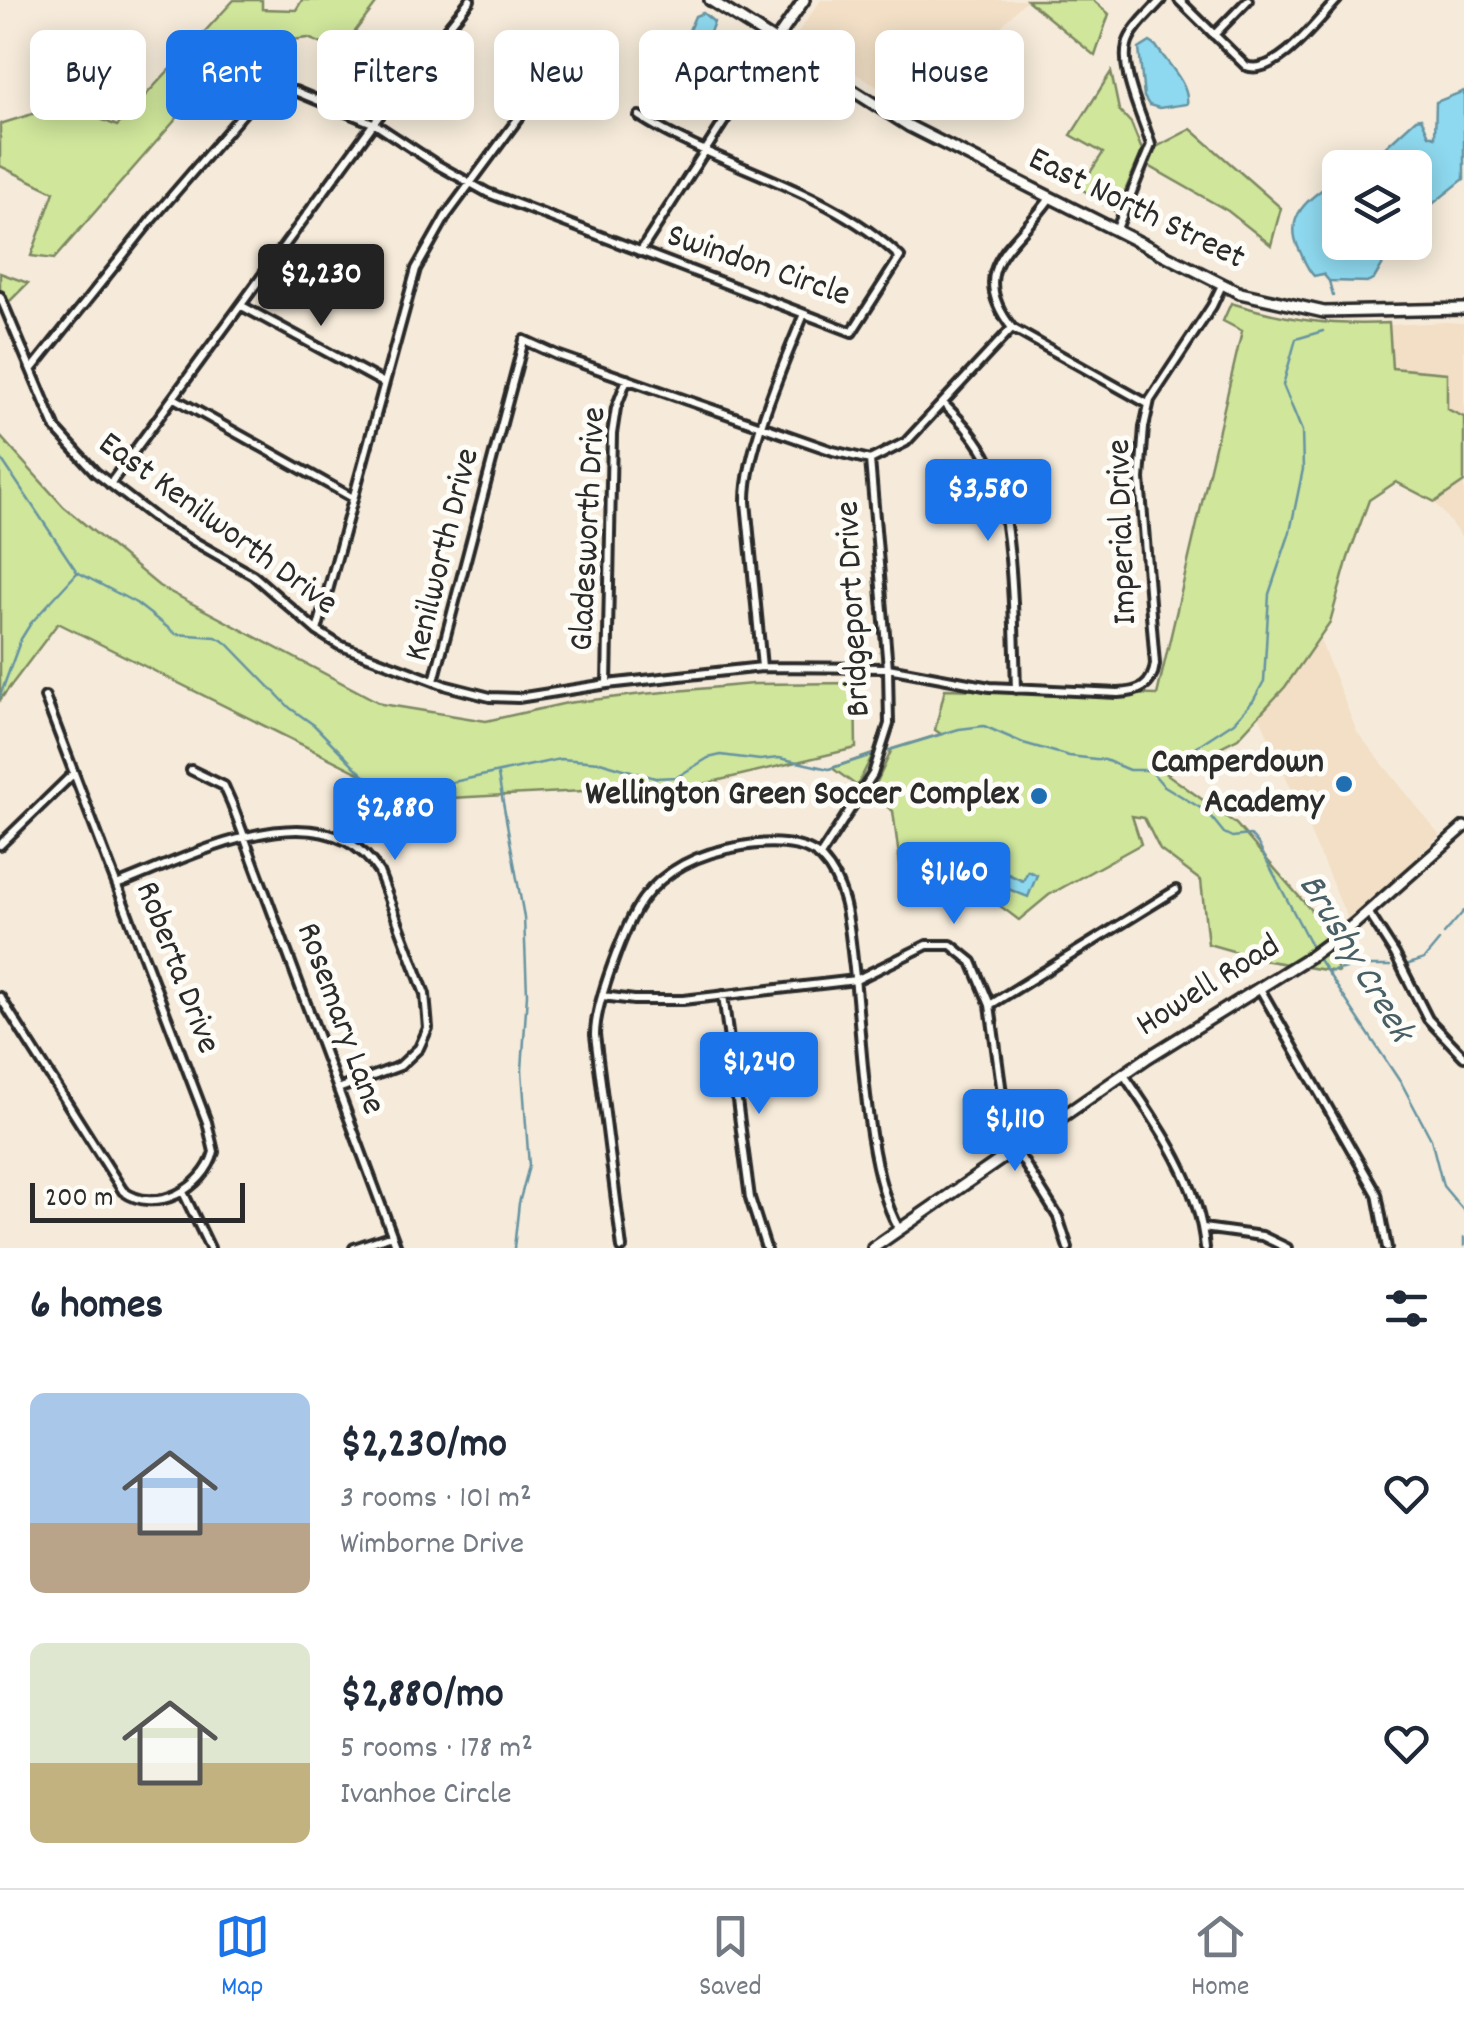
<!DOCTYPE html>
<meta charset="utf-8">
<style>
body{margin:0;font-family:Dekko,sans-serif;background:#f6f6f7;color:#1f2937;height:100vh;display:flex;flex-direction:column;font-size:38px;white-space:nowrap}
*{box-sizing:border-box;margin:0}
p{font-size:32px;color:#747a83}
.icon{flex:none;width:55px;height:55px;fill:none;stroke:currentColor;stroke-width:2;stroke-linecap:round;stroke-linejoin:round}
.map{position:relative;height:1248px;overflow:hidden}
.panel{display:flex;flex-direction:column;background:#fff;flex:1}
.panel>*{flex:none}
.hud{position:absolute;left:30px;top:30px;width:1405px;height:90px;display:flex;gap:20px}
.tools{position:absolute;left:1322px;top:150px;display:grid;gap:20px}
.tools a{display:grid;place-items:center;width:110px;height:110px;border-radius:15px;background:#fff;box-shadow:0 5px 25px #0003;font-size:50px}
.scale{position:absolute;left:30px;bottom:25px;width:215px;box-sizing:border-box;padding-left:10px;border:5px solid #2b2b2b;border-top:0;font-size:28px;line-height:35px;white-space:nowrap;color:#2b2b2b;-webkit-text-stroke:8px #fdfcf7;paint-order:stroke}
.price{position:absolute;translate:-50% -85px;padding:0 22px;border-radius:10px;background:#1a73e8;color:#fff;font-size:32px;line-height:65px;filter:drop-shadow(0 2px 5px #0008)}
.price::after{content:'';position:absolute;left:50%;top:60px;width:30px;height:22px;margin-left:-15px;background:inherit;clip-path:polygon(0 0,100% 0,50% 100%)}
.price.current{background:#222;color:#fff}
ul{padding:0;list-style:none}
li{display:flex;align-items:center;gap:30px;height:250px;padding:0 30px}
li span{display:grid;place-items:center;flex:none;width:280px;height:200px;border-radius:15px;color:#555}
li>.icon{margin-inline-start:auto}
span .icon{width:120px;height:120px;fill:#fffc;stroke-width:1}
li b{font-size:42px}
h2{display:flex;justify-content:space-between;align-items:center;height:120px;padding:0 30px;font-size:42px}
.tag{padding:0 35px;border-radius:15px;background:#fff;box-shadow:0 5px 25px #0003;font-size:35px;line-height:90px}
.tag.current{background:#1a73e8;color:#fff}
.tab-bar{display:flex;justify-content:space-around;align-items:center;height:140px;border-top:2px solid #e0e1e3;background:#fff;font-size:28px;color:#747a83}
.tab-bar a{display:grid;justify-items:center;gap:5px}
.tab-bar .current{color:#1a73e8}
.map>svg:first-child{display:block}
.built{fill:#f2dfc6}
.green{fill:#cfe69b;stroke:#7d8863;stroke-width:2.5}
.water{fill:#8ed9ef;stroke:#6693a1;stroke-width:2.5}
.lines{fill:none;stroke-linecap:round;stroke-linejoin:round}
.stream{stroke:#6693a1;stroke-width:2.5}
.minor-casing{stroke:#2b2b2b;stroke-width:14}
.tertiary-casing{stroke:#2b2b2b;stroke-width:16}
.secondary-casing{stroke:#2b2b2b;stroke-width:16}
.minor{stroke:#fdfcf7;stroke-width:6}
.tertiary{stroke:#fdfcf7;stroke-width:9}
.secondary{stroke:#fdfcf7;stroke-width:9}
.poi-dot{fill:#1f6fb2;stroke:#fdfcf7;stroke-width:4}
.labels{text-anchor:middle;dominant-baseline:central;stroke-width:10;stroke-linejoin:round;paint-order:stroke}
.street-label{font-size:35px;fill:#2b2b2b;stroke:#fdfcf7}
.poi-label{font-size:35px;font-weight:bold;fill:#2b2b2b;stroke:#fdfcf7;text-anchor:end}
.water-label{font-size:38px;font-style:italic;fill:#495f66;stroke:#fdfcf7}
</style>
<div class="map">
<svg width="1464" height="1248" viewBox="0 0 1464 1248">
<rect width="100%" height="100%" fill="#f6ebda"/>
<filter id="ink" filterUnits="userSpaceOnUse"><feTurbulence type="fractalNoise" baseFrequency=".01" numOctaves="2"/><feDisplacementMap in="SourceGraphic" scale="20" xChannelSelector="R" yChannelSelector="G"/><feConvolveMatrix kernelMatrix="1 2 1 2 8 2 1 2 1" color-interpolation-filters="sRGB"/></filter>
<g filter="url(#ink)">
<path class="built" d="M821,0H1026L921,112L794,38Z
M1445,322L1464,323V417L1447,409L1391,368L1388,325Z
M1464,482V541L1435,502Z
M1320,640L1357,732L1440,835L1349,922L1259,715Z"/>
<path class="green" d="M234,0H262V9L296,10L302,0H379L340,51L308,38L240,46L54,259L31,256L54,192L0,166V124L65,104L117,126Z
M1027,0H1093L1109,14L1095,56Z
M1111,72L1119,110L1131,123L1142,150L1158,146L1191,129L1281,208L1271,245L1228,211L1149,166L1142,151L1116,212L1080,188L1103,153L1071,135Z
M0,273L28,283L0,311Z
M1231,303C1287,320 1330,326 1389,323L1392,368L1447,373V409L1464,417V482L1435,502L1396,482L1369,500L1348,558L1330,622L1285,687L1238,738L1167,774L1236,824L1328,930L1338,972L1268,961L1208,944L1201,881L1160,850L1144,818L1132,816L1141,844L1049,895L1019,920C979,890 955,871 903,887L893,811L871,795L892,749L941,734L935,730L945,689L1157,695L1242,331L1223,321Z
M0,436L64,507L159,586L382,704L486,721L567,703L643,694L752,684L855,683L856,748L699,785L413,800L58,623L0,700Z
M873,754L857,786L832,768Z"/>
<path class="water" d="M703,13L714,22L706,42L698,50L689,49L685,40L695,16Z
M1150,42L1156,46C1166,62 1190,84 1187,104L1159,108L1149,105L1144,97L1139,49Z
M1464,91V179L1415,218V168L1355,167L1380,152L1416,119L1421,118L1429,135L1435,137L1436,102Z
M1340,177V242L1395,243L1374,279L1369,282L1329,281L1323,274L1314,276C1306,268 1303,257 1298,247C1283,212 1315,195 1340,177Z
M1028,871L1037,875L1028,897L1003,887L1008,874L1023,881Z"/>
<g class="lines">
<path class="stream" d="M1329,281L1333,296
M0,457L77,572L136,603L176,634L216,637L227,643L290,708L314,725L370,782L383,791L402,793L560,759L600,762L655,778L677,777L708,758L721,755L760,760L779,758L829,769L875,754
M0,696L21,639L31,623L77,573
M883,752L959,729L984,726L1023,743L1069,756L1105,760L1129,770H1150L1185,754L1234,722L1253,701L1264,681L1269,594L1290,532L1303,469L1302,431L1283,385L1296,339L1323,331
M1151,771L1163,785L1207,812L1224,833L1232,837L1250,835L1258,844L1314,951
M498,775L524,917L527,994L522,1070L529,1166L519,1203L514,1248
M1444,934L1464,911
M1318,958L1403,1086L1431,1139L1443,1186L1464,1211
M1406,965L1424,959L1439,941
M1328,972L1356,966H1390
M1464,1238V1246"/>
<g class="minor-casing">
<path id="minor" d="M1179,0L1246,66C1276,77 1317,21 1337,0
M1214,35L1248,0
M1050,198C1018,245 964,266 1012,328L1148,404
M1116,231L1151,145C1144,119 1115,64 1130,37C1137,23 1151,12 1161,0
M640,252L775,42
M0,296L56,429L95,472L160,522L253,575L317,631L339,645L447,686L490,697L518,698L607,684L762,667L888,668L990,687L1118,693C1139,692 1152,687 1155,664L1140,479L1144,427L1150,400L1212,306L1222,285
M242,306L384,383
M32,369L152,219L253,102L270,91H295L375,124L436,164L488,193L852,332L900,257C826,186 723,170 639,116
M174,398L353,498
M943,403C961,421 979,440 990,464C1014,515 1014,630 1016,689
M110,484L401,86L470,0
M317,631L416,269L446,216L520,116
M762,667L746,502C745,452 784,363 804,314
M434,681L524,340L557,355L833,451L870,460L906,442L1012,328
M607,684L612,434L616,408L627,379
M191,770L224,786L232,804L397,1248
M0,845L74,773
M820,856L873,774L889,724L888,668L870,460
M119,884C190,857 324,784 379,872L425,994L428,1028L419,1048L400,1066L338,1089
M1368,912L1395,954L1428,1019L1464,1057
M1259,987L1377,1194L1387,1248
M723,995L750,1198L766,1248
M603,996L634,1000H683L856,980L927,945H951L972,962L990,1005L1008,1137L1058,1217L1068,1248
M0,997L123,1191C155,1215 204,1189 214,1152L207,1122L45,697
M990,1005L1176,890
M1124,1075C1160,1127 1199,1182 1205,1248
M183,1192L210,1248
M1203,1228L1262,1236L1287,1248
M354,1248L392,1235
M622,1248L595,1035C595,1004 625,924 643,899C667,867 704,852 742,846C766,842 803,840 822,859C847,885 849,926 853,960C863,1036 863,1165 899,1229"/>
</g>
<g class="tertiary-casing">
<path id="tertiary" d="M775,42L804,0"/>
</g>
<g class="secondary-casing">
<path id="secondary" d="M710,0L909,126L1240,293L1324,312L1464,309
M873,1248L1147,1058L1311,956L1353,925L1464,827"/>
</g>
<use href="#minor" class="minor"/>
<use href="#tertiary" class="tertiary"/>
<use href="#secondary" class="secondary"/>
</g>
</g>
<g class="poi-dot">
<circle cx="1344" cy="784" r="10"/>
<circle cx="1039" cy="796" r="10"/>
</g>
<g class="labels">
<g class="street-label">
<text transform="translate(1136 210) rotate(26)">East North Street</text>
<text transform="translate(758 267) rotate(19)">Swindon Circle</text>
<text transform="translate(217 525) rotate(36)">East Kenilworth Drive</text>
<text transform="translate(590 529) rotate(-87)">Gladesworth Drive</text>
<text transform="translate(1124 532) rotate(-92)">Imperial Drive</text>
<text transform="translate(444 555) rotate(-76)">Kenilworth Drive</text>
<text transform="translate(855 609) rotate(-93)">Bridgeport Drive</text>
<text transform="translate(176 968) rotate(69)">Roberta Drive</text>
<text transform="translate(1209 987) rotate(-32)">Howell Road</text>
<text transform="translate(339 1019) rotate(70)">Rosemary Lane</text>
</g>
<g class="poi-label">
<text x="1324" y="764">Camperdown<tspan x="1324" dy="40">Academy</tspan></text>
<text x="1019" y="796">Wellington Green Soccer Complex</text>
</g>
<g class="water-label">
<text transform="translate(1354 959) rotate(59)">Brushy Creek</text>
</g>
</g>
</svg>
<div class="tools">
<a><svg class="icon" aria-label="layers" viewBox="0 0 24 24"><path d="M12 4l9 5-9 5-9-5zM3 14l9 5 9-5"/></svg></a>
</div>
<div class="scale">200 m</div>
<b class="price current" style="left:321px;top:329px">$2,230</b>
<b class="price" style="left:988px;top:544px">$3,580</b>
<b class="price" style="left:395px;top:863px">$2,880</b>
<b class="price" style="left:954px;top:927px">$1,160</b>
<b class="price" style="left:759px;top:1117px">$1,240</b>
<b class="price" style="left:1015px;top:1174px">$1,110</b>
<div class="hud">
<a class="tag">Buy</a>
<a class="tag current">Rent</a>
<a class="tag">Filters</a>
<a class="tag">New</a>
<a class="tag">Apartment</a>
<a class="tag">House</a>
</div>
</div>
<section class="panel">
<h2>6 homes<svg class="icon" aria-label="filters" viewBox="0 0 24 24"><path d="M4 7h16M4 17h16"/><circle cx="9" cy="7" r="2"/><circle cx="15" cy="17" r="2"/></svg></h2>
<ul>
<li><span style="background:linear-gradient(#a9c7e8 65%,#b9a48a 0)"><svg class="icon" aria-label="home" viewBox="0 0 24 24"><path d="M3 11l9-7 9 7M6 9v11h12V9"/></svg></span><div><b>$2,230/mo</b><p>3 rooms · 101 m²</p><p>Wimborne Drive</p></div><svg class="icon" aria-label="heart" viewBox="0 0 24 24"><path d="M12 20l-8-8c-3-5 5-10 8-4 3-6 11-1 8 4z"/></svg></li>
<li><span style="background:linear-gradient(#dfe7d0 60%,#c2b280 0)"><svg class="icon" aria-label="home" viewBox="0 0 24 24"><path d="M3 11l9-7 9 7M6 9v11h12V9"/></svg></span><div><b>$2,880/mo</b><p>5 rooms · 178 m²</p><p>Ivanhoe Circle</p></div><svg class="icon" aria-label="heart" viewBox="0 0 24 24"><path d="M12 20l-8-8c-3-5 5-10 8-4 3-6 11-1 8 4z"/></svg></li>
</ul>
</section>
<nav class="tab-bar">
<a class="current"><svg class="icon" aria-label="map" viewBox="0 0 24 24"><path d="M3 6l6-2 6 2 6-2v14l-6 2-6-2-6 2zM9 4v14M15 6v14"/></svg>Map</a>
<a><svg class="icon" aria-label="saved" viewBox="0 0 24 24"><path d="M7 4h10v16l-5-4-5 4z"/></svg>Saved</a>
<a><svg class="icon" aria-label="home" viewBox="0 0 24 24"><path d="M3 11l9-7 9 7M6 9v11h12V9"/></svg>Home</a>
</nav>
